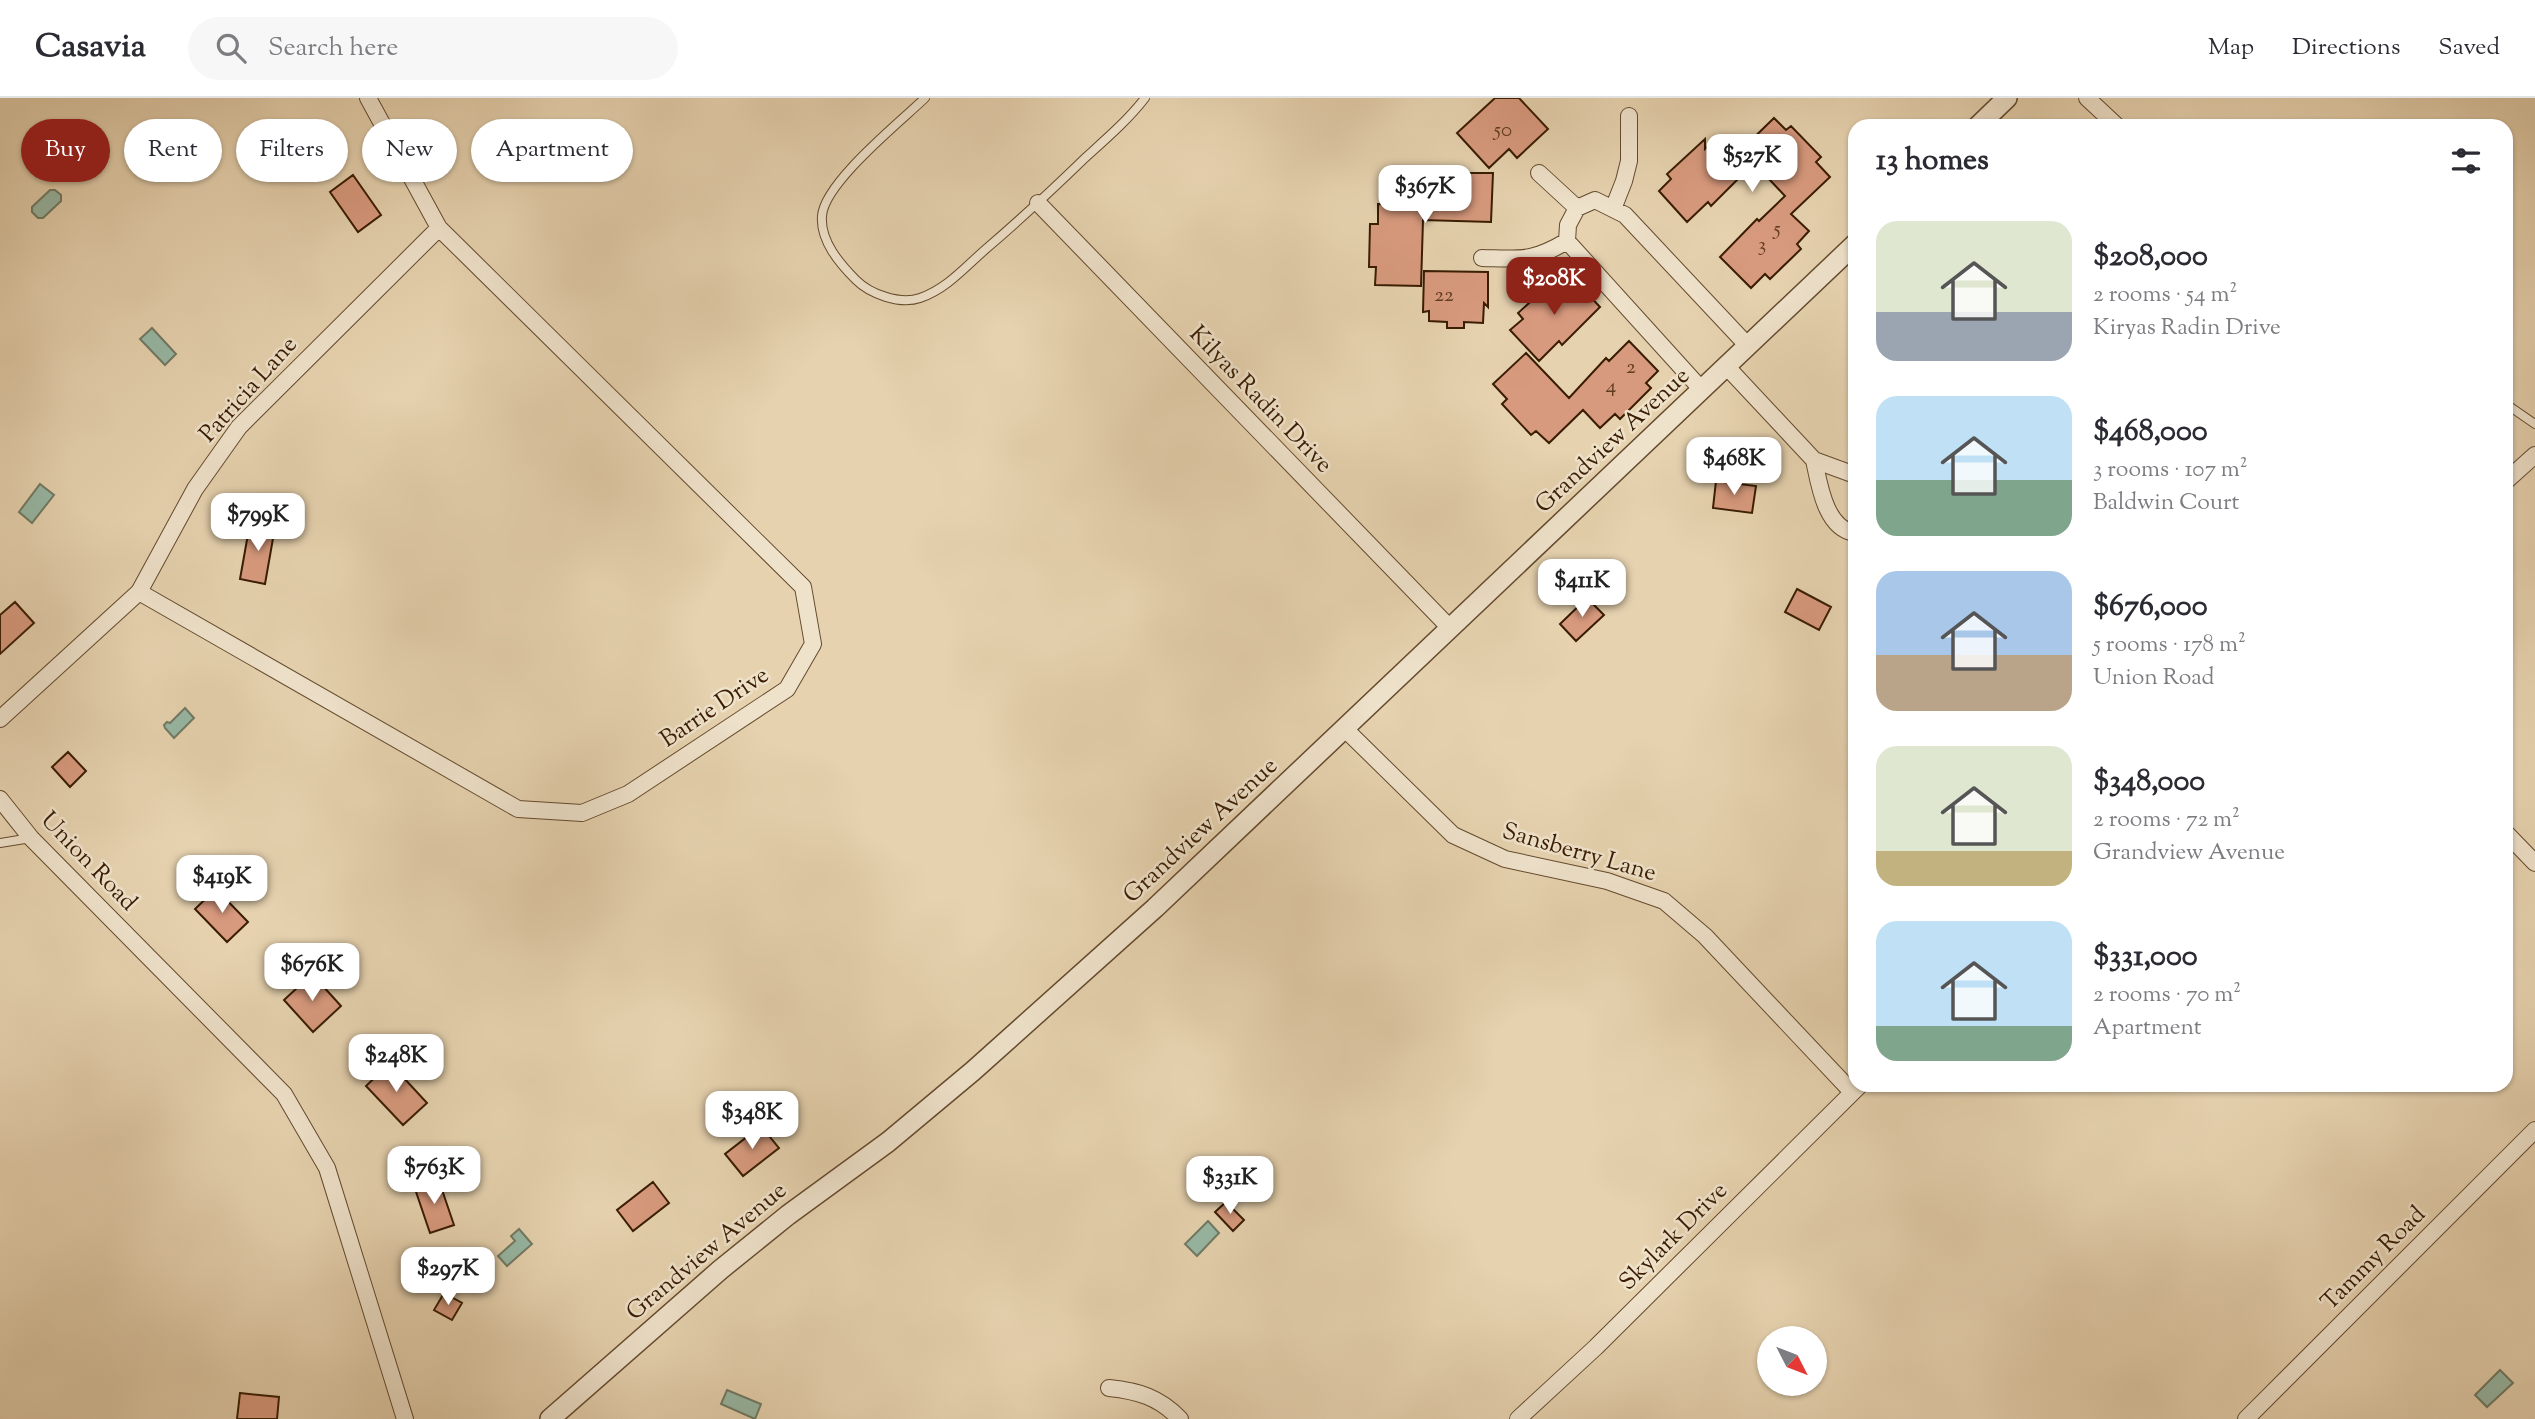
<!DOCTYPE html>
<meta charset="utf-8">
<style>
body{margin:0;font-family:"Sorts Mill Goudy",serif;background:#f7f7f7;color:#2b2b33;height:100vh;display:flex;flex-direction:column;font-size:26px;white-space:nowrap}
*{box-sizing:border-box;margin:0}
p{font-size:23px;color:#7c7c81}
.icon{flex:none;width:38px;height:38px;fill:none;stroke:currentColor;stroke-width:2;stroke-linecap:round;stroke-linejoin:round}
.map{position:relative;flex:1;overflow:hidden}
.panel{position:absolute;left:1848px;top:21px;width:665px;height:973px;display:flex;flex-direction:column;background:#fff;border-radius:21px;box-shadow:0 2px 5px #0004}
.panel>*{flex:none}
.banner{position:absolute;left:21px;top:21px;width:665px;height:63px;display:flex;gap:14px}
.needle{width:46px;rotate:132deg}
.fabs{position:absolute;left:1757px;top:1228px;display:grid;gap:14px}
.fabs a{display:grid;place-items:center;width:70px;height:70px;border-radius:50%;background:#fff;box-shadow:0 2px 5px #0004;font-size:35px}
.price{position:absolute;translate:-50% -60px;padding:0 16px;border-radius:14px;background:#fff;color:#222;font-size:23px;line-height:46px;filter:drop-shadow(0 2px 4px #0008)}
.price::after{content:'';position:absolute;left:50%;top:42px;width:21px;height:16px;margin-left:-10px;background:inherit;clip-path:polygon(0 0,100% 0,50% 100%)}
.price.on{background:#8f2418;color:#fff}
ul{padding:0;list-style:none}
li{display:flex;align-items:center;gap:21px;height:175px;padding:0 28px}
li span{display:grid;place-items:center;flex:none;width:196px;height:140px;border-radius:21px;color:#555}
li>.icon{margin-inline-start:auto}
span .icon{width:84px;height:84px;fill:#fffc;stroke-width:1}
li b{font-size:30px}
h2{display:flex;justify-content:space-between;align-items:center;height:84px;padding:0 28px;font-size:30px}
.tag{padding:0 24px;border-radius:32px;background:#fff;box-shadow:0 2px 5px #0004;font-size:24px;line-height:63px}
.tag.on{background:#8f2418;color:#fff}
header{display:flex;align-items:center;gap:42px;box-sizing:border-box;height:98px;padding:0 35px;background:#fff;border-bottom:2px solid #e1e1e2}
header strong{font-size:33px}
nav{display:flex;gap:38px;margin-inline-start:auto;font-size:24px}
.search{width:490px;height:63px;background:#f7f7f7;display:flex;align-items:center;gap:18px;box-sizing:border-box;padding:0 24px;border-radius:38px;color:#7c7c81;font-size:26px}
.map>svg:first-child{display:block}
.water{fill:#97b8a5;stroke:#717a64;stroke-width:2}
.building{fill:#d89a7e;stroke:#391c02;stroke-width:2}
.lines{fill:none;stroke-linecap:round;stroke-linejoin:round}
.service-casing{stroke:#644a2d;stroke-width:10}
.minor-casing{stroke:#644a2d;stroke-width:18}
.tertiary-casing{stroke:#644a2d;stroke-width:22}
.service{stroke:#efe2cb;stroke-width:8}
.minor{stroke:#efe2cb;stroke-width:16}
.tertiary{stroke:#efe2cb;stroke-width:19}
.labels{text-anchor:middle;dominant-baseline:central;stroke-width:5;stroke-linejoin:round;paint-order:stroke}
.number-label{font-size:21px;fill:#613c21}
.street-label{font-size:24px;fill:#391c02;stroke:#efe2cb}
</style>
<header>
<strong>Casavia</strong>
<div class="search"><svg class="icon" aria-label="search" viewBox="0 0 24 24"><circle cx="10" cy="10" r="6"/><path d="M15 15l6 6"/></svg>Search here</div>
<nav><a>Map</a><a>Directions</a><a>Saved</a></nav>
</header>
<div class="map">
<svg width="2535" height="1321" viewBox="0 0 2535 1321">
<rect width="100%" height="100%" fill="#e6d2af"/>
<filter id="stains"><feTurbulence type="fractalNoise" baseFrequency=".00286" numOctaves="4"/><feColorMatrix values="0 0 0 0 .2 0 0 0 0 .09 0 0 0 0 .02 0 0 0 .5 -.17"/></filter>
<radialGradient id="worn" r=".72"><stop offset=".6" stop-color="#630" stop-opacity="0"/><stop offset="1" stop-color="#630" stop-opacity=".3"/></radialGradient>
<path class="water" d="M50,92H55L61,97V103L43,120H38L32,114V109Z
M152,230L176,256L165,267L140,241Z
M40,386L54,397L32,425L19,414Z
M185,610L194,620L174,640L165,630L164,627L167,624L170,625Z
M1208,1123L1219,1135L1197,1158L1185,1146Z
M519,1131L532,1146L507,1168L498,1158L515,1143L511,1138Z
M2500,1272L2513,1285L2487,1309L2475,1297Z
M727,1292L761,1306L755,1321L721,1306Z"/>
<path class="building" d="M1495,0H1519L1548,31L1517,60L1509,51L1489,70L1457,35Z
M1774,20L1786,32L1791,28L1821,59L1816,64L1830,79L1791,116L1809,133L1797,146L1801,151L1770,181L1765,176L1751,190L1720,159L1757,121L1759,123L1785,98L1754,65L1711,108L1708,104L1687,124L1659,93L1671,81L1667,76L1705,41V51L1719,38L1736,57Z
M1449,75H1493L1491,124L1423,122L1421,188L1375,187L1376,169H1369L1370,126H1378V106L1427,107L1429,81H1448Z
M353,77L381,117L358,134L330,94Z
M1424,173L1488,174V209L1484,205L1483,225L1464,224V230H1447V224L1429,223V213L1423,214Z
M1570,177L1600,209L1562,247L1559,243L1539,263L1510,232L1523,221L1518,215L1550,186L1555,191Z
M1629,243L1658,273L1646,285L1651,290L1620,321L1615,316L1600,330L1583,312L1549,345L1536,333L1531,337L1502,306L1507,301L1493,286L1526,255L1569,300L1606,260L1609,263Z
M1716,383L1756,388L1752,415L1713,410Z
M250,425L275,429L265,486L240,481Z
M1797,491L1831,509L1819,532L1785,514Z
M1587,500L1604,517L1576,543L1560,526Z
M15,504L34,525L0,556V517Z
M68,654L86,673L70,689L52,669Z
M216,791L248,824L227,844L195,811Z
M312,876L341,908L313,934L284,902Z
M390,965L427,1005L403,1027L366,988Z
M761,1028L779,1050L743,1078L725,1056Z
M438,1080L454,1127L430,1135L414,1088Z
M653,1084L669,1105L633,1133L617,1112Z
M1226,1104L1244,1122L1233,1133L1215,1114Z
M444,1195L462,1205L452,1222L434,1212Z
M240,1295L279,1299L277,1321H237Z"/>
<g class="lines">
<g class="service-casing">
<path id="service" d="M925,0C900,24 824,85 822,118C820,143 840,166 856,182C870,196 900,207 920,200C947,191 966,168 987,150C1021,121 1053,91 1085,60C1106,41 1128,22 1145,0
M2506,306L2535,326
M0,745L31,740"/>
</g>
<g class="minor-casing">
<path id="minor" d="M2087,0L2117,28
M1539,75L1577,110
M1038,105L1450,530
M1613,111L1624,83L1629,63V18
M1482,160C1521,161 1532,164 1567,143
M1727,269L1814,362L1855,377
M1702,292L1567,143L1568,127L1577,110L1595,102L1625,117L1748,248
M1814,362C1819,385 1825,431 1855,435
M2506,383L2535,357
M139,494L518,711L582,715L628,696L787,591L813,546L803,489L439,130L368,0
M0,621L139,494L195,391L239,329L439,130
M1345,631L1453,737L1505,761L1607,783L1664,803L1705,838L1852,994
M0,701L31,740L284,996L327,1070L405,1321
M2506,735L2535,765
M1109,1290C1138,1293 1159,1299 1180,1321
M1518,1321L1596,1249L1859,988
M2246,1321L2535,1032"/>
</g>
<g class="tertiary-casing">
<path id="tertiary" d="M1978,28L2007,0
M550,1321L720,1172L788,1117L888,1044L973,973L1155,810L1855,146"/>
</g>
<use href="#service" class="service"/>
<use href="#minor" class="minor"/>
<use href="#tertiary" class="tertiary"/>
</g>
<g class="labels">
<g class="number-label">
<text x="1503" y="33">50</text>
<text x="1777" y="132">5</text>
<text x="1762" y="148">3</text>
<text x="1444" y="198">22</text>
<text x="1631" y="270">2</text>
<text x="1611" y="289">4</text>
</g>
<g class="street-label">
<text transform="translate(249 292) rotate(-48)">Patricia Lane</text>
<text transform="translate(1260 302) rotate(46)">Kilyas Radin Drive</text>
<text transform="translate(1613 343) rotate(-43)">Grandview Avenue</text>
<text transform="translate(715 610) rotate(-34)">Barrie Drive</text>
<text transform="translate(1201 733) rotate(-43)">Grandview Avenue</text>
<text transform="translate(1579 755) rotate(16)">Sansberry Lane</text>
<text transform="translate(88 764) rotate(46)">Union Road</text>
<text transform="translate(1674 1139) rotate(-45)">Skylark Drive</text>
<text transform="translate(707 1154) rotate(-40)">Grandview Avenue</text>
<text transform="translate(2374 1161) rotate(-45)">Tammy Road</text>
</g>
</g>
<rect width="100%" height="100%" filter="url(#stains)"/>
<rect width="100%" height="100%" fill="url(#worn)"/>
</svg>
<div class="fabs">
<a><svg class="needle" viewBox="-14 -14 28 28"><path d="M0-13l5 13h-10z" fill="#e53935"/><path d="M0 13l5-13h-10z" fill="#7c7c81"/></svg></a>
</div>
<b class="price" style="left:1752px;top:96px">$527K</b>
<b class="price" style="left:1425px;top:127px">$367K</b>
<b class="price on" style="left:1554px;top:219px">$208K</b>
<b class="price" style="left:1734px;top:399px">$468K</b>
<b class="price" style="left:258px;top:455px">$799K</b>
<b class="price" style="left:1582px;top:521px">$411K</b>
<b class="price" style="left:222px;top:817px">$419K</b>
<b class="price" style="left:312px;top:905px">$676K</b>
<b class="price" style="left:396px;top:996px">$248K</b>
<b class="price" style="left:752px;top:1053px">$348K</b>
<b class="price" style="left:434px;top:1108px">$763K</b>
<b class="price" style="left:1230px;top:1118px">$331K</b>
<b class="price" style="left:448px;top:1209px">$297K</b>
<div class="banner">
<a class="tag on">Buy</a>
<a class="tag">Rent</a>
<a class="tag">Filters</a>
<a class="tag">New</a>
<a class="tag">Apartment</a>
</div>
<section class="panel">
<h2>13 homes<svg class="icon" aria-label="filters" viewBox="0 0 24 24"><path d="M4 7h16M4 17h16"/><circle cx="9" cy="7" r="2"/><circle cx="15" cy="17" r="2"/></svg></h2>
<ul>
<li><span style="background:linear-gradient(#dfe7d0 65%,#9aa5b1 0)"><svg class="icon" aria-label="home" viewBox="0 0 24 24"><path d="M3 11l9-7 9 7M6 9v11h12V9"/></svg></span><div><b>$208,000</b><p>2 rooms · 54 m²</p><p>Kiryas Radin Drive</p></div></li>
<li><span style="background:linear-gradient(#bfe0f5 60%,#7fa58c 0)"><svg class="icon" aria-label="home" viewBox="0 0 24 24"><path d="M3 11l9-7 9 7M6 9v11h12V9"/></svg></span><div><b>$468,000</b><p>3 rooms · 107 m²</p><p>Baldwin Court</p></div></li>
<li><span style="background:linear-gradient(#a9c7e8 60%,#b9a48a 0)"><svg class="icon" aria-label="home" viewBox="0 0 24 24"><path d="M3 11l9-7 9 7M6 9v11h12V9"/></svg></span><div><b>$676,000</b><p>5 rooms · 178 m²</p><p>Union Road</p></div></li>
<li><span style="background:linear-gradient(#dfe7d0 75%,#c2b280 0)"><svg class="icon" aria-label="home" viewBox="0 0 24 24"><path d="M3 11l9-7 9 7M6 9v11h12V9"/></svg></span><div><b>$348,000</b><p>2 rooms · 72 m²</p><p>Grandview Avenue</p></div></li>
<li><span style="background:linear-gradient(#bfe0f5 75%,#7fa58c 0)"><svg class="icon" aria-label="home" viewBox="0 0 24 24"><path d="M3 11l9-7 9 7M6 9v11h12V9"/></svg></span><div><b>$331,000</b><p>2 rooms · 70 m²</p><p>Apartment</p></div></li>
</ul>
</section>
</div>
